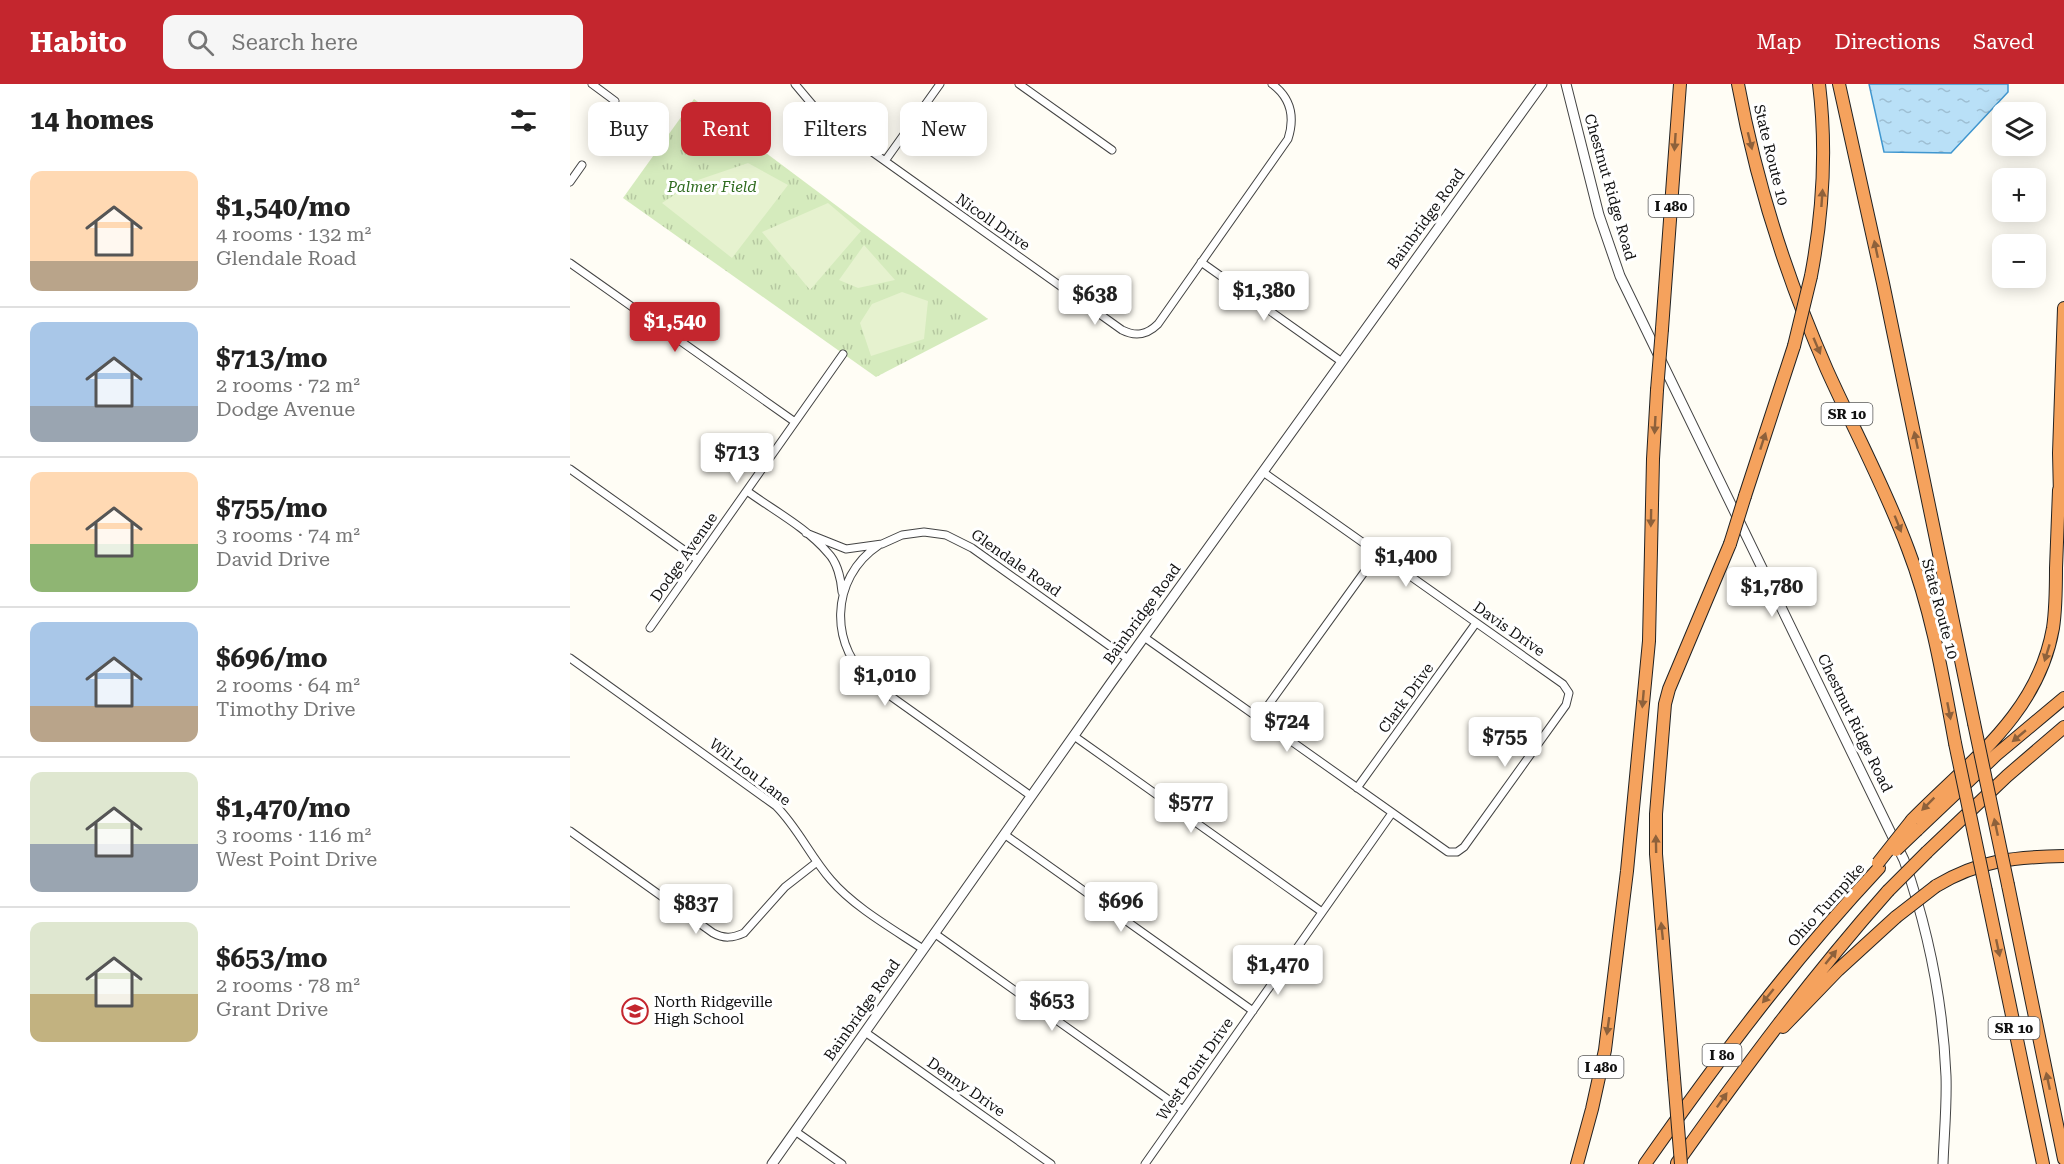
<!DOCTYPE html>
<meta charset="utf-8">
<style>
body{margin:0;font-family:"Roboto Serif",serif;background:#f6f6f6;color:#222;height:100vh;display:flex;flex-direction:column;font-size:22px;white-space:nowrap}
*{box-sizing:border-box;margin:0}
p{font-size:20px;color:#767676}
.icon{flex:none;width:33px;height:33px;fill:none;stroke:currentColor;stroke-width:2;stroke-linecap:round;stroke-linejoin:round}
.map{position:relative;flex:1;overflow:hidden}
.panel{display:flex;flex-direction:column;background:#fff;width:570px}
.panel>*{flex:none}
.banner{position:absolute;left:18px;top:18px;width:570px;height:54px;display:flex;gap:12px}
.tools{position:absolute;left:1422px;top:18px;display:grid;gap:12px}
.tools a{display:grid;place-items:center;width:54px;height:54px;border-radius:12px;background:#fff;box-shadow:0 3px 15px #0003;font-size:30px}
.price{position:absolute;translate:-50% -51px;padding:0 14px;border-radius:6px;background:#fff;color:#222;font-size:20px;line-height:39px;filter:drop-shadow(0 2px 3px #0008)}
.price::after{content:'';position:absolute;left:50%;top:36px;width:18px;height:14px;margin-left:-9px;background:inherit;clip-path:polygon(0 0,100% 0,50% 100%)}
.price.active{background:#c4262e;color:#fff}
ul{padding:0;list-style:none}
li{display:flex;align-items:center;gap:18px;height:150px;padding:0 30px}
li+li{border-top:2px solid #e0e0e0}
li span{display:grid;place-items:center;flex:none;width:168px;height:120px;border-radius:12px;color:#555}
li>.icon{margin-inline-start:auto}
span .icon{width:72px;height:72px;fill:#fffc;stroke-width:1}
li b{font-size:26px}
h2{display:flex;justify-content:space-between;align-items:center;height:72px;padding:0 30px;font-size:26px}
.tag{padding:0 21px;border-radius:12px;background:#fff;box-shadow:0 3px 15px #0003;font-size:21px;line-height:54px}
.tag.active{background:#c4262e;color:#fff}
header{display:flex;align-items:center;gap:36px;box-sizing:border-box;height:84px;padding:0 30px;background:#c4262e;color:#fff}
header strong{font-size:28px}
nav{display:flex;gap:33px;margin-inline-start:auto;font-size:21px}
.search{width:420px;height:54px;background:#f6f6f6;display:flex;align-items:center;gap:15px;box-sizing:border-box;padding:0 21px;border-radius:12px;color:#767676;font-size:22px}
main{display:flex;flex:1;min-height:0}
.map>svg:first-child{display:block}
.park{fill:url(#park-tufts)}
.pitch{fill:#e6f2cf}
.water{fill:url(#water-ripples);stroke:#3f96cf;stroke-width:1.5}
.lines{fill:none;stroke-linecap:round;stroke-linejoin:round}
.minor-casing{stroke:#444;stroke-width:9}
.tertiary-casing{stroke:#444;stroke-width:11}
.motorway-casing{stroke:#222;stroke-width:14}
.minor{stroke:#fff;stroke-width:7}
.tertiary{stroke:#fff;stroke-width:9}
.motorway{stroke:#f5a25d;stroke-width:12}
.motorway-bridge-casing{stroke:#222;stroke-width:14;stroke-linecap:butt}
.motorway-bridge{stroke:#f5a25d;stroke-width:12}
.oneway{fill:#8e613b}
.labels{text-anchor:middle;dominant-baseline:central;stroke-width:6;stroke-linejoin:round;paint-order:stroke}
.shield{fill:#fff;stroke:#585858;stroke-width:1.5}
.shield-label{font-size:14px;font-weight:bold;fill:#111}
.street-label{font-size:15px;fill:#111;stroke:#fff}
.park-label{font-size:15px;font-style:italic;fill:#2f6b1f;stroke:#fff}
.poi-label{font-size:15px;fill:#111;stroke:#fff;text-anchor:start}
</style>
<header>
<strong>Habito</strong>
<div class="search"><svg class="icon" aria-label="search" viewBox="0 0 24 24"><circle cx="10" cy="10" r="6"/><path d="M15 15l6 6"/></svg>Search here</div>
<nav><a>Map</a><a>Directions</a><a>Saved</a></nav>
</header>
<main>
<section class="panel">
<h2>14 homes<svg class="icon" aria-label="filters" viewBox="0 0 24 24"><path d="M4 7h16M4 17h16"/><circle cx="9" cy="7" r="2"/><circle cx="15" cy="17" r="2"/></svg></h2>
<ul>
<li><span style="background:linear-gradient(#ffd9b3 75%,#b9a48a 0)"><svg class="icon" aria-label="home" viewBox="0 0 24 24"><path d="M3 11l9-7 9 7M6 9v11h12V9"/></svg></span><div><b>$1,540/mo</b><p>4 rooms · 132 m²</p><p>Glendale Road</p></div></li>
<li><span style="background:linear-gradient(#a9c7e8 70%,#9aa5b1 0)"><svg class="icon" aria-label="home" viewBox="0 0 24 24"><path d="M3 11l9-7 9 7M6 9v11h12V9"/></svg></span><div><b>$713/mo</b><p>2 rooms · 72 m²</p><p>Dodge Avenue</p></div></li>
<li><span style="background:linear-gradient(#ffd9b3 60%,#8fb573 0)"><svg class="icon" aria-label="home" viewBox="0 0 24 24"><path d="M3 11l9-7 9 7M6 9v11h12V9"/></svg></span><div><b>$755/mo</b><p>3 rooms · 74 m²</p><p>David Drive</p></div></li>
<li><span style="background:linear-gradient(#a9c7e8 70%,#b9a48a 0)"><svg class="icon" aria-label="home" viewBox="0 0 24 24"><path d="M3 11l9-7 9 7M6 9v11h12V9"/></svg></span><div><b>$696/mo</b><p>2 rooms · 64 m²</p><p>Timothy Drive</p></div></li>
<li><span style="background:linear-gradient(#dfe7d0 60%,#9aa5b1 0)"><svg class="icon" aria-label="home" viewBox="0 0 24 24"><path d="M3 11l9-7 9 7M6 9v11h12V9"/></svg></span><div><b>$1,470/mo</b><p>3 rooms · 116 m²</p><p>West Point Drive</p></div></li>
<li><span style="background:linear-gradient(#dfe7d0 60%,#c2b280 0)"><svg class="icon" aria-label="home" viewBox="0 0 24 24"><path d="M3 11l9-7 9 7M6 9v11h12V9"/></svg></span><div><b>$653/mo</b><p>2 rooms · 78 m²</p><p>Grant Drive</p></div></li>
</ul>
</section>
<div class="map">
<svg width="1494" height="1080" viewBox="0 0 1494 1080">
<defs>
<pattern id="park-tufts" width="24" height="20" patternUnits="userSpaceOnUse" patternTransform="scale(1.5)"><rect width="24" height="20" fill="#d5ebbd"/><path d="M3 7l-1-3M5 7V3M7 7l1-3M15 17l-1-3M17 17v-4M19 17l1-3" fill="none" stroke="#b6c8a1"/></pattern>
<pattern id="water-ripples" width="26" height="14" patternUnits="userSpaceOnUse" patternTransform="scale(1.5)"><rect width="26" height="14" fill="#b9e0f7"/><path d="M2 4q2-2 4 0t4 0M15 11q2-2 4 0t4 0" fill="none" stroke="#9ebfd3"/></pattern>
</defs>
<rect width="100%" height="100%" fill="#fffdf5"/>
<path class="park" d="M124,15L418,235L306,293L53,114Z"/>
<path class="pitch" d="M178,79L218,101L162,174L92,119L125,97Z
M258,119L291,147L240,206L192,148Z
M294,161L325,196L288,204L269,196Z
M332,208L358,217L354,255L301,272L290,239L302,220Z"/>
<path class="water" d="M1299,0H1438V8L1381,69L1314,68Z"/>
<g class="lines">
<g class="minor-casing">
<path id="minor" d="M22,0L45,17
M225,0L246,25L270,45L552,246C566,253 577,251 588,240L718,55C725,33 721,14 702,0
M449,0L542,66
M315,77L370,0
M0,98L12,81
M631,178L772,278
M0,179L225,338
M0,385L128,476
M177,407C203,426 237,444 258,469C267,478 271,495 272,508
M236,449L276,465L312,460L332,451L354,448L376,451L402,464L558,575
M309,461C259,494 258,565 305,601L461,712
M80,544L273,270
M574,553L878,768H887L894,763L996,621L999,609L993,600L693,388
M0,574L206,722C228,744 240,772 261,796C284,823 323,845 353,865
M689,634L808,469
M504,652L752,828
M787,704L906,539
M0,747L143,849C154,855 163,854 174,849L215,803L247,778
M434,750L683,927
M364,849L613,1026
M295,948L481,1080
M225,1047L272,1080
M575,1080L822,729"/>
</g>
<g class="tertiary-casing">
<path id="tertiary" d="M996,0L1029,131L1050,192L1334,776C1358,845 1373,920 1376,992C1377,1021 1374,1051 1373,1080
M202,1080L541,599L972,0"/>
</g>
<g class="motorway-casing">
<path id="motorway" d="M1168,0C1186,98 1217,195 1257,286C1284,346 1315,403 1338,465C1362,527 1373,594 1385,659
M1269,0L1313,199L1404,639
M1241,192C1253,129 1257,65 1249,0
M1092,245L1110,0
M1175,412L1224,262
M1490,412L1489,369L1494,224
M1342,736C1400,677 1468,630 1483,544C1486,524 1486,504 1486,484C1487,458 1488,432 1489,406
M1347,746L1426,671L1494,614
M1357,768L1437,692L1494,643
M1438,801L1494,1075
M1366,802C1409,776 1445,773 1494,772
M1416,807L1473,1080
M1213,943L1268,886L1326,833
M1104,994L1086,770V730L1095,620L1099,605L1160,460
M1107,1079C1175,983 1240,895 1318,807
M1007,1080L1022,1025L1035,966L1057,787L1079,557L1083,375L1087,306
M1075,1080C1148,976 1222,877 1309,784"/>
</g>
<use href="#minor" class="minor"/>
<use href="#tertiary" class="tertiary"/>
<use href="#motorway" class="motorway"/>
<g class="motorway-bridge-casing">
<path id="motorway-bridge" d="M1224,262L1241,192
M1087,306L1092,245
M1160,460L1175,412
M1404,639L1438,801
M1385,659L1416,807
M1326,766L1347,746
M1308,779L1342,736
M1318,807L1357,768
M1326,833L1366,802
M1104,994L1111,1080"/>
</g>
<use href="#motorway-bridge" class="motorway-bridge"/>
</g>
<defs><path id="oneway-solid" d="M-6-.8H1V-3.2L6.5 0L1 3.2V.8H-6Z" transform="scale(1.5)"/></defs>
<g class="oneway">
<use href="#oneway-solid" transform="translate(1180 57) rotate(76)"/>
<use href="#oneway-solid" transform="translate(1105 58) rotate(94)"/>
<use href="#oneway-solid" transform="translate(1252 114) rotate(-86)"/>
<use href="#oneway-solid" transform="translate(1306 165) rotate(-102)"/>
<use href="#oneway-solid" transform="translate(1247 262) rotate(67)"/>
<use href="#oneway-solid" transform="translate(1085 341) rotate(93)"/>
<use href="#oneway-solid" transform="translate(1346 356) rotate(-102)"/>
<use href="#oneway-solid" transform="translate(1193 357) rotate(-72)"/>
<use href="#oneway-solid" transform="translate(1081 434) rotate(91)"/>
<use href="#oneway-solid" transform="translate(1328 440) rotate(68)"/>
<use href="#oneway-solid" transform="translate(1477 569) rotate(107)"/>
<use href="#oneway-solid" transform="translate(1073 615) rotate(95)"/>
<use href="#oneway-solid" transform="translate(1379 627) rotate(79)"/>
<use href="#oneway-solid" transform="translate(1449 652) rotate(140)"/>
<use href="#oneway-solid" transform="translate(1358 720) rotate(135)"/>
<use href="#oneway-solid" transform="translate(1426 743) rotate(-102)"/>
<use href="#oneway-solid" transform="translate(1086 760) rotate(-91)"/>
<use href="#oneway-solid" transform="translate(1092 847) rotate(-96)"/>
<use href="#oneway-solid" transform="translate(1428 864) rotate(78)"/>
<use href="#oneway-solid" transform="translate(1261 873) rotate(-51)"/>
<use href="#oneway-solid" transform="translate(1198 912) rotate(129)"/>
<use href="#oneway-solid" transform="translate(1038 942) rotate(98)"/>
<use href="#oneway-solid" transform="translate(1478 997) rotate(-102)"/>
<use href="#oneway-solid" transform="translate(1152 1016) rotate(-55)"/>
</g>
<defs>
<g id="school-ring" transform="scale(1.35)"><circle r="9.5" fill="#fff" stroke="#c4262e" stroke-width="1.5"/><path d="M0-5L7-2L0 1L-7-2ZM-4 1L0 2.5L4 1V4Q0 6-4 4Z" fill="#c4262e"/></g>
</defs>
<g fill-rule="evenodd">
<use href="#school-ring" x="65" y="927"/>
</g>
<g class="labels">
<g class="shield">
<rect x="1078.5" y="111" width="45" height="22" rx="4.5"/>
<rect x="1251.5" y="319" width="51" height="22" rx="4.5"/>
<rect x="1418.5" y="933" width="51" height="22" rx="4.5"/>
<rect x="1132.5" y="960" width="39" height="22" rx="4.5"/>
<rect x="1008.5" y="972" width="45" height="22" rx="4.5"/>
</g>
<g class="shield-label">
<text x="1101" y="122">I 480</text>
<text x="1277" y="330">SR 10</text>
<text x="1444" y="944">SR 10</text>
<text x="1152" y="971">I 80</text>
<text x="1031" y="983">I 480</text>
</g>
<g class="street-label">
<text transform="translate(1201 71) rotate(76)">State Route 10</text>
<text transform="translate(1040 103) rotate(74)">Chestnut Ridge Road</text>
<text transform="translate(856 135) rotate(-54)">Bainbridge Road</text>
<text transform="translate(423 138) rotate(35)">Nicoll Drive</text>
<text transform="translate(114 473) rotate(-55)">Dodge Avenue</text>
<text transform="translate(446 479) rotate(35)">Glendale Road</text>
<text transform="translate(1370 525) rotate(75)">State Route 10</text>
<text transform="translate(572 530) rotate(-54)">Bainbridge Road</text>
<text transform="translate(939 545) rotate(35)">Davis Drive</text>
<text transform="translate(836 614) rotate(-54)">Clark Drive</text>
<text transform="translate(1285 639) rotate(64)">Chestnut Ridge Road</text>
<text transform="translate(180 688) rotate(38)">Wil-Lou Lane</text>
<text transform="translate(1256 821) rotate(-48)">Ohio Turnpike</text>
<text transform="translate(292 926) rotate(-55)">Bainbridge Road</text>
<text transform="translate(625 985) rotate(-55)">West Point Drive</text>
<text transform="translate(396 1003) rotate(35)">Denny Drive</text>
</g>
<g class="park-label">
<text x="142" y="103">Palmer Field</text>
</g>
<g class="poi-label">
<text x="84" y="918">North Ridgeville<tspan x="84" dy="17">High School</tspan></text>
</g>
</g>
</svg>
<div class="tools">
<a><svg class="icon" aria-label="layers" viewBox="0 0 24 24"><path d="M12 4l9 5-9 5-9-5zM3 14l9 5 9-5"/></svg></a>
<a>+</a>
<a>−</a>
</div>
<b class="price" style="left:694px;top:238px">$1,380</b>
<b class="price" style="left:525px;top:242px">$638</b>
<b class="price active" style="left:105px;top:269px">$1,540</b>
<b class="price" style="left:167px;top:400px">$713</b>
<b class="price" style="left:836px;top:504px">$1,400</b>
<b class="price" style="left:1202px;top:534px">$1,780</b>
<b class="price" style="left:315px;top:623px">$1,010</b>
<b class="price" style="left:717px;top:669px">$724</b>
<b class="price" style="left:935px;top:684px">$755</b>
<b class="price" style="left:621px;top:750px">$577</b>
<b class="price" style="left:551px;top:849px">$696</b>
<b class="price" style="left:126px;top:851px">$837</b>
<b class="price" style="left:708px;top:912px">$1,470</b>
<b class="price" style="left:482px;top:948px">$653</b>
<div class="banner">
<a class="tag">Buy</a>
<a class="tag active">Rent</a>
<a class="tag">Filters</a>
<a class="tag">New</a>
</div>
</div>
</main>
